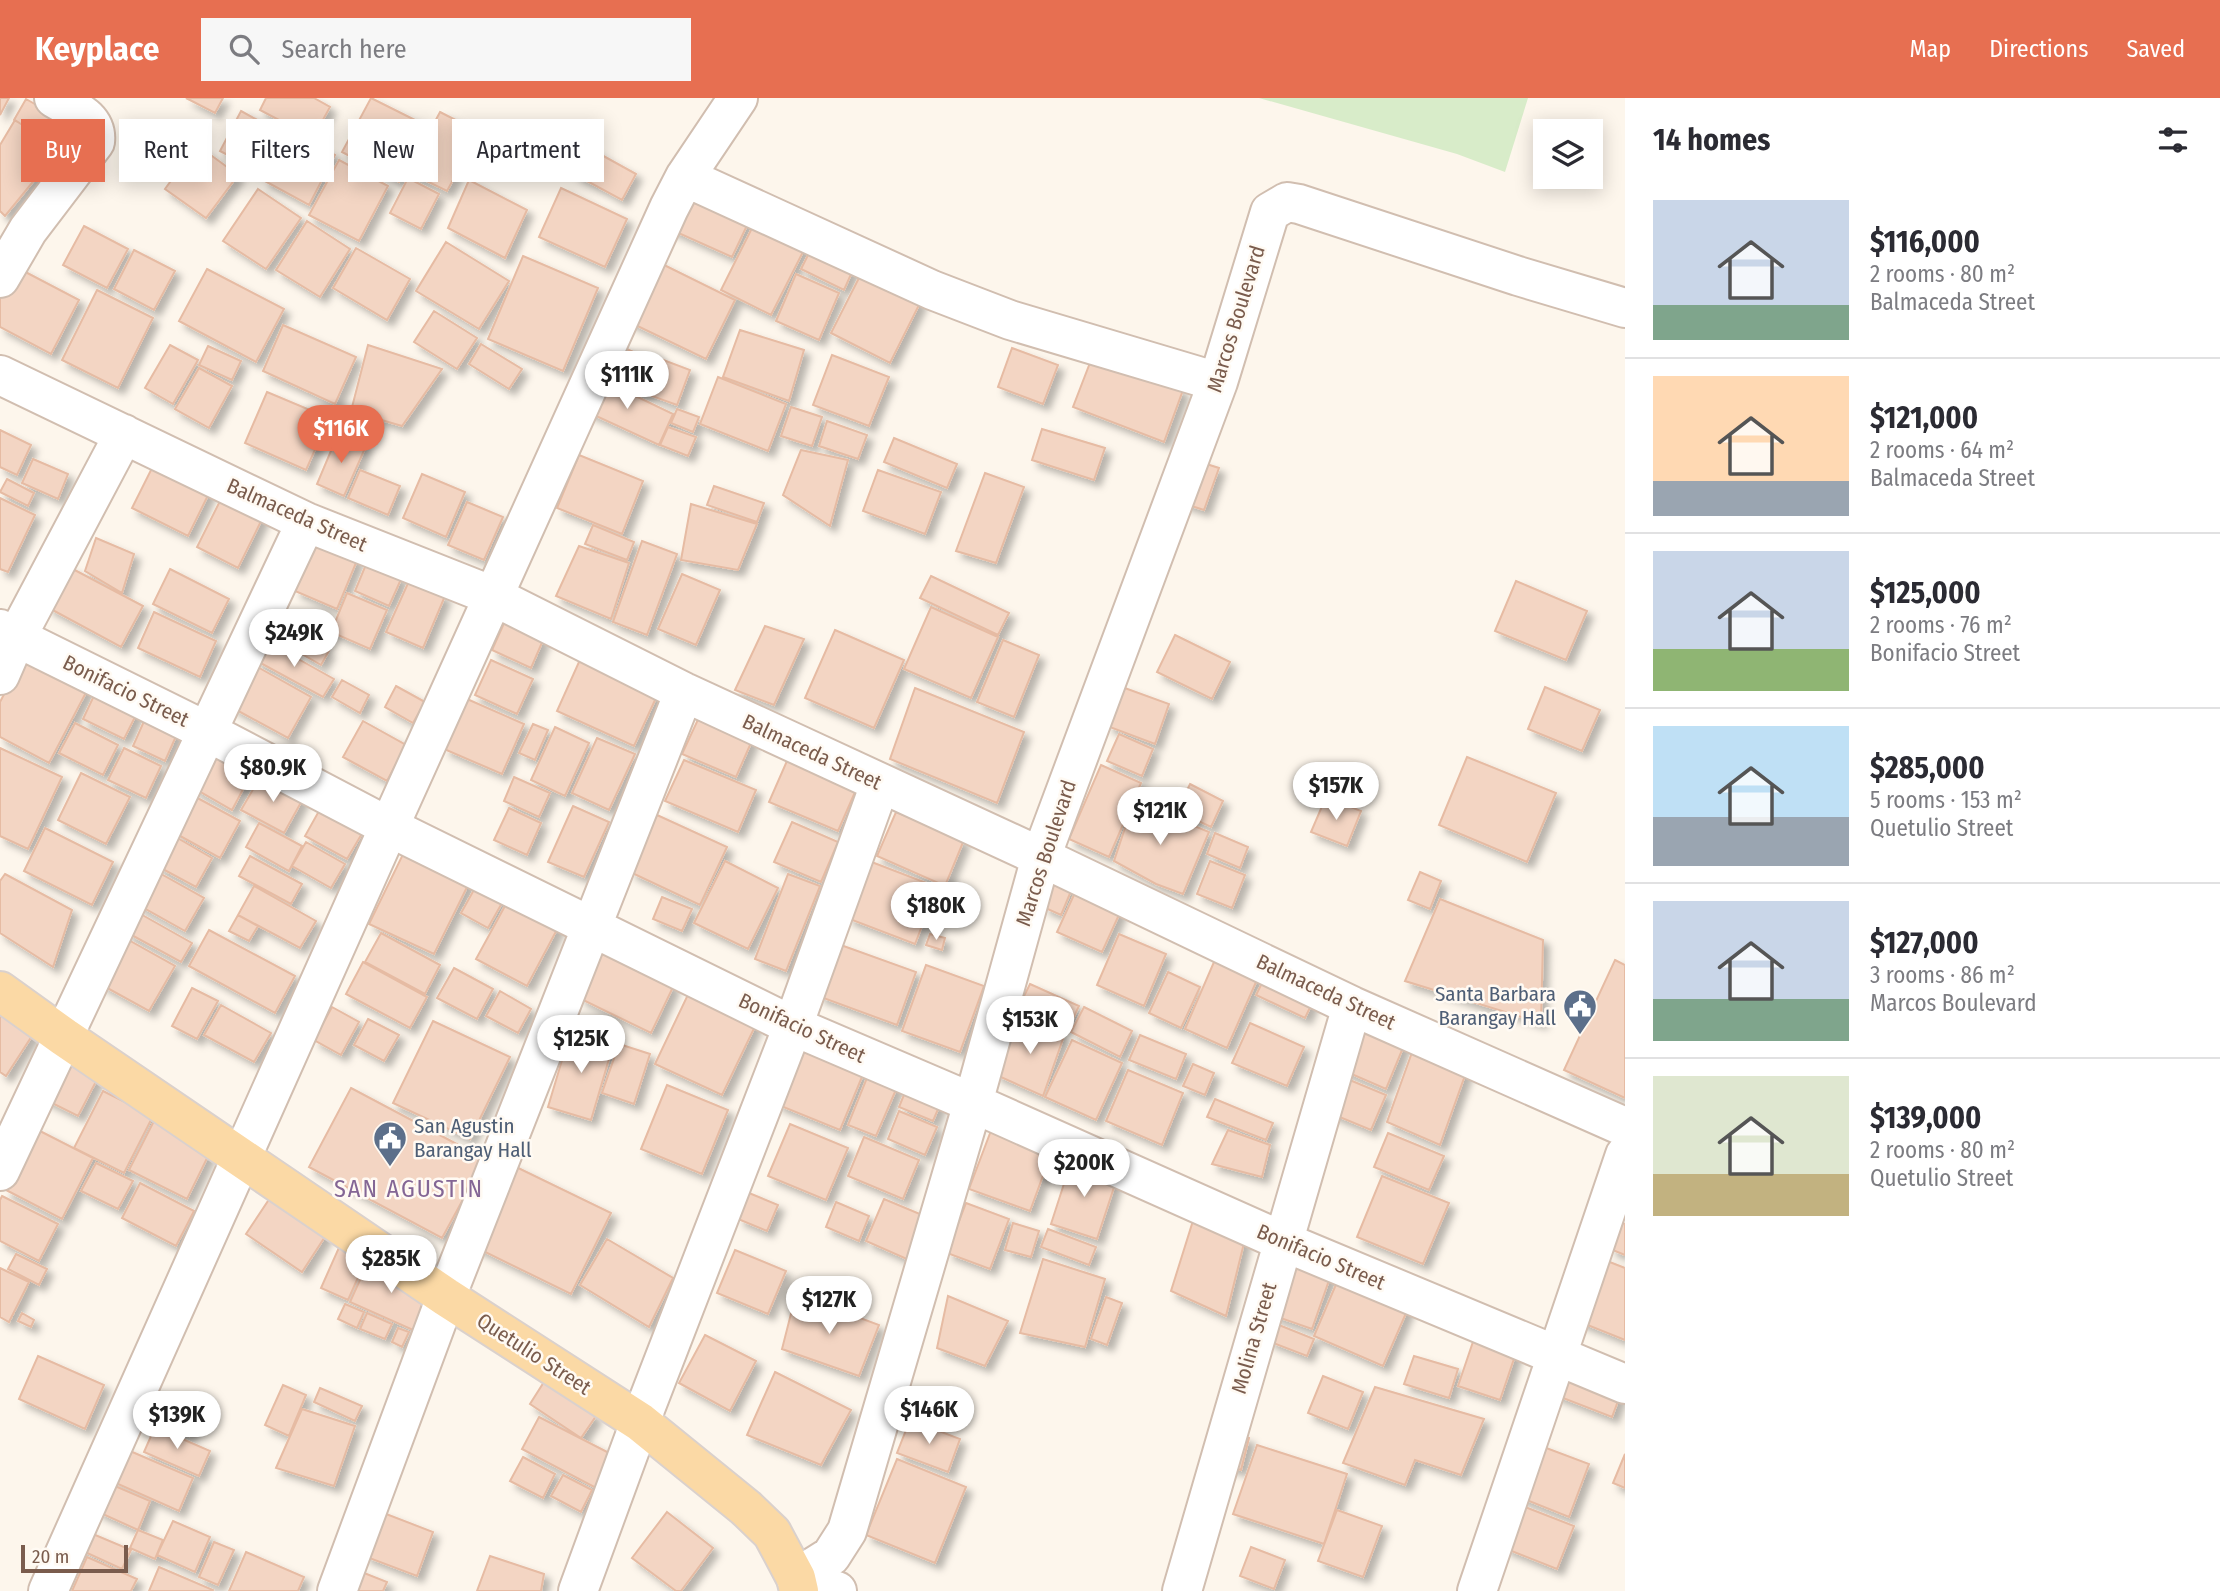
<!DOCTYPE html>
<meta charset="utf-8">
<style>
body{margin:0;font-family:"Fira Sans Condensed",sans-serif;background:#f7f7f7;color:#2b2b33;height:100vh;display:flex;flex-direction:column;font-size:26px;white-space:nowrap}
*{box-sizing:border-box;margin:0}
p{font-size:23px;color:#7c7c81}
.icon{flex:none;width:38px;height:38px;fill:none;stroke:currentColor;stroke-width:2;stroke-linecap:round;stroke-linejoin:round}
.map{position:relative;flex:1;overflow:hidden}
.side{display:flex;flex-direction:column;background:#fff;width:595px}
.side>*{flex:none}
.guide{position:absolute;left:21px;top:21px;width:665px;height:63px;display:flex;gap:14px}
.buttons{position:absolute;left:1533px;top:21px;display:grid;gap:14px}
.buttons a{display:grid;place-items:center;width:70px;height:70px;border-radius:0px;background:#fff;box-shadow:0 4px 18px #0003;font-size:35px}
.scale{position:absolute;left:21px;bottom:18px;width:107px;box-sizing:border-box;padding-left:7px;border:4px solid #7a5c4d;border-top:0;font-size:19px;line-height:24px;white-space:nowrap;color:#7a5c4d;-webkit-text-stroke:5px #fffaf3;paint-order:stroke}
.price{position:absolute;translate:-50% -60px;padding:0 16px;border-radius:24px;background:#fff;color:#222;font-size:23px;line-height:46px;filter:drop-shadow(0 2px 4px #0008)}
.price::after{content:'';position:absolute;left:50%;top:42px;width:21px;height:16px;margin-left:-10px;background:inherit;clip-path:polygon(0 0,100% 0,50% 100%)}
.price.current{background:#e76f51;color:#fff}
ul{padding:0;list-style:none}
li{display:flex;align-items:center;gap:21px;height:175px;padding:0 28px}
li+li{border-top:2px solid #e1e1e2}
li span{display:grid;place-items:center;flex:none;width:196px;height:140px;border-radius:0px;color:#555}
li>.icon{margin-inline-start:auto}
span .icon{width:84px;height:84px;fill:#fffc;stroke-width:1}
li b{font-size:30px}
h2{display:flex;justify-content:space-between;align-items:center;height:84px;padding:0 28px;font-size:30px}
.chip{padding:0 24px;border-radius:0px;background:#fff;box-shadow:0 4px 18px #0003;font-size:24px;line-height:63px}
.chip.current{background:#e76f51;color:#fff}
header{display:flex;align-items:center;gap:42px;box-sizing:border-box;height:98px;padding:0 35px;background:#e76f51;color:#fff}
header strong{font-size:33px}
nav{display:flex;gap:38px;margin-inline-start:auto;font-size:24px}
.search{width:490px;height:63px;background:#f7f7f7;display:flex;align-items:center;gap:18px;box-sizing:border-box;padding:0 24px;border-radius:0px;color:#7c7c81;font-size:26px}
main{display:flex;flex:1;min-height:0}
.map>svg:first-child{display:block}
.green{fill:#d8ecc9}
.building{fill:#f3d5c3;stroke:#e6bba3;stroke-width:2;filter:url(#shadow)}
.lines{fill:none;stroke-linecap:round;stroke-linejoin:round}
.minor-casing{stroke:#d1beb0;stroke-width:42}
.major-casing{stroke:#dad1cd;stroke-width:42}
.minor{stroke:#fff;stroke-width:38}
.major{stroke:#fbd9a5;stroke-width:38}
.labels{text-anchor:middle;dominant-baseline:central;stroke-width:5;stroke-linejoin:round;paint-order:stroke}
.street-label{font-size:21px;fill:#7a5c4d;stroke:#fffaf3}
.service-label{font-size:21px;fill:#4e5e75;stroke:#fffaf3;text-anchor:end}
.quarter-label{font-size:24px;letter-spacing:2px;fill:#846695;stroke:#fffaf3}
</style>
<header>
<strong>Keyplace</strong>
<div class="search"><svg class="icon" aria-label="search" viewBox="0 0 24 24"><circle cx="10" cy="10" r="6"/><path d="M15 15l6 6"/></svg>Search here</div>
<nav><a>Map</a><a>Directions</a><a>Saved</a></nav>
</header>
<main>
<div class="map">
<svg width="1625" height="1493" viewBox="0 0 1625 1493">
<defs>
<filter id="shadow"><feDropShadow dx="6" dy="6" stdDeviation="3.5" flood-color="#0004"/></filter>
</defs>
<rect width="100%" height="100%" fill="#fdf6ec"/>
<path class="green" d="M1259,0H1528L1505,74L1457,56Z"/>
<path class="building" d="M0,0H9L0,17Z
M186,0H223L215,15Z
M266,0H314L330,9L313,40L260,12Z
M371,0L429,29L399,84L342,54Z
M26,1L70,26L58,47L14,22Z
M241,13L281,35L260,74L220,53Z
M440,14L479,34L447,93L408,74Z
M15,22L59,52L5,118L0,113V47Z
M289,33L335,57L309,107L263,82Z
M197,47L238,77L206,120L165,91Z
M589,50L636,76L622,102L574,76Z
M339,62L388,88L359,143L309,117Z
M408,80L439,96L421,131L390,115Z
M469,82L527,112L505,160L448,130Z
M684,87L752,117L732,159L665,129Z
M561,90L627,121L605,169L539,139Z
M258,91L301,120L266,171L223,143Z
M757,120L807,146L771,217L721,192Z
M307,123L350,151L320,199L276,172Z
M84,128L128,151L107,190L63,167Z
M446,144L509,183L479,231L416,193Z
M814,145L856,165L844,192L801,171Z
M356,150L410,181L387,222L333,190Z
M134,152L175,173L154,212L114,191Z
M523,158L598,190L563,273L488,241Z
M654,162L735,202L706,261L625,222Z
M14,168L79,202L51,256L0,229V195Z
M207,171L284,211L256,264L179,223Z
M862,174L921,203L890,265L831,235Z
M796,176L839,195L819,242L776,223Z
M97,192L153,220L118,290L62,262Z
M434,213L477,240L457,271L414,244Z
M283,227L356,259L335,306L263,273Z
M740,232L804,252L789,303L723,279Z
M611,244L638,256L625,287L598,275Z
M481,246L522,271L509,291L469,266Z
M170,247L198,262L173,306L145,290Z
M368,247L442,271L402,328L351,313Z
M208,248L241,263L232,282L199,267Z
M1012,250L1058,267L1043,306L998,289Z
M645,255L690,272L677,307L632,291Z
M832,257L889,279L869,328L813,307Z
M1093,257L1183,292L1164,344L1073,309Z
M199,270L232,288L209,330L175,311Z
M596,279L673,316L659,347L581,311Z
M718,279L786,306L768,353L700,326Z
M267,294L329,320L306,372L245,345Z
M791,309L822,319L812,348L781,338Z
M677,311L699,319L693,334L671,325Z
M827,323L867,337L858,361L819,348Z
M668,329L696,339L688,358L660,347Z
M1042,331L1105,350L1094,382L1032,362Z
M0,332L31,347L17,377L0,369Z
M338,336L366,348L344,398L317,386Z
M894,340L957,366L947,390L884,364Z
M801,352L848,362L830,428L783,397Z
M579,357L643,383L622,436L557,410Z
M157,360L213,387L188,438L132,410Z
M33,361L68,376L58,401L22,385Z
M1197,363L1219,370L1204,412L1182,405Z
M360,372L400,388L388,417L348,400Z
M878,372L941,394L925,436L863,413Z
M985,375L1024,389L996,465L956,453Z
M422,376L465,394L446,439L403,420Z
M7,381L34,395L28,408L0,394Z
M714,388L764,405L757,424L707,407Z
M226,391L267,411L238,470L197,449Z
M0,400L35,417L8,474L0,471Z
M467,404L503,419L484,462L448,447Z
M691,406L757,426L738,472L681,462Z
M593,427L634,444L627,462L585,446Z
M96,440L134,456L122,495L85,473Z
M316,442L358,460L337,511L295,493Z
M642,443L677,456L647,537L613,524Z
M579,448L629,465L611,521L556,498Z
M367,464L402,479L389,508L355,493Z
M69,469L143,508L121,549L47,509Z
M170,471L229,501L212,535L153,506Z
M682,476L720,492L696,547L658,531Z
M931,478L1009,515L998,537L920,500Z
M409,483L445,498L423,550L386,534Z
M1516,483L1587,513L1566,562L1495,533Z
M347,495L387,512L370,551L331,534Z
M931,509L998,539L971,600L904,571Z
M154,514L216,543L200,579L138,550Z
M505,523L544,540L531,570L492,552Z
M765,528L804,541L774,607L735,592Z
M835,532L904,562L874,630L805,600Z
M1175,537L1230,564L1212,601L1157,574Z
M1003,542L1039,557L1014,619L977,604Z
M266,543L334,581L323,599L255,562Z
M309,543L329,553L321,567L302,556Z
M27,552L91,585L49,665L0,639V604Z
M583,555L661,589L634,648L557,613Z
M491,562L533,581L517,616L475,597Z
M254,567L311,599L288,640L231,609Z
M342,582L369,597L360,615L332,599Z
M99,587L141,607L124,641L83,621Z
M396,588L425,604L413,625L385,609Z
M1122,589L1169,606L1155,646L1107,628Z
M1545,589L1600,612L1582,653L1528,631Z
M915,590L1024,634L997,705L890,661Z
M467,601L524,626L502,676L444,651Z
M149,612L181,627L165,663L133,648Z
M701,615L754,638L736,679L682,656Z
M363,623L406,647L387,683L343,659Z
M75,625L118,647L103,677L59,655Z
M533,626L548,632L535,662L519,655Z
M555,629L589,645L565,698L531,682Z
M1119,636L1153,651L1142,678L1107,663Z
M597,640L635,656L609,712L572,695Z
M216,645L256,667L232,712L192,689Z
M0,650L62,679L28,751L0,738Z
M124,650L161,668L146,700L108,682Z
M790,656L859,685L838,733L769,704Z
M1467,659L1556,695L1527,764L1439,727Z
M684,662L756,692L738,734L665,703Z
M1101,667L1141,685L1109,759L1069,741Z
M81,675L130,699L106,746L58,722Z
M262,676L304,699L284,735L241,712Z
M514,679L550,695L539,719L504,703Z
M1190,686L1223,703L1211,729L1177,713Z
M192,697L240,723L220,760L171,733Z
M1326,699L1361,713L1347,748L1311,734Z
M1134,703L1209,734L1183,796L1156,786L1114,763Z
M324,704L367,727L347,761L305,738Z
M573,708L609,724L584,779L548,764Z
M509,710L541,725L527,757L494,742Z
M896,714L964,742L945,788L877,758Z
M657,717L727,749L700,807L630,774Z
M792,724L838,744L821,784L774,764Z
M259,725L302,748L289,773L246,749Z
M45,730L113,764L92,807L24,773Z
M1215,735L1248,749L1240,770L1207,756Z
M174,738L212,760L196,789L157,768Z
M306,744L345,766L331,790L292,768Z
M408,746L473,777L434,856L369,826Z
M250,758L302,786L291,806L239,778Z
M725,763L778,790L748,851L694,825Z
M869,763L937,789L915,846L847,820Z
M1210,763L1245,777L1232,810L1197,796Z
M154,772L204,800L185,833L135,805Z
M1420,774L1441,783L1430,811L1408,802Z
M5,776L72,812L53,869L0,835V783Z
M788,776L820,788L786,873L755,861Z
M1056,779L1074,786L1061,817L1043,809Z
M480,781L507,796L488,830L461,815Z
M254,788L316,823L300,850L238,817Z
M1078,788L1123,808L1102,854L1057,834Z
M943,789L962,794L958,808L939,802Z
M511,797L561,824L527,888L476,861Z
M662,799L692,811L682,833L653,821Z
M1440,801L1543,842L1541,925L1405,883Z
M137,814L192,845L181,864L126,834Z
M238,817L258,828L249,843L229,833Z
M209,832L295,878L275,915L189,868Z
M381,835L440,867L425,896L365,864Z
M930,836L945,840L942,852L926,847Z
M1119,836L1166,856L1144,908L1097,887Z
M125,840L175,868L149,913L100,886Z
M838,846L916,874L897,927L818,898Z
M602,852L674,887L651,935L579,900Z
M1217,857L1260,875L1227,950L1185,931Z
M1615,862L1625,867V1000L1564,972Z
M363,864L427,899L410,930L346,896Z
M926,867L984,888L960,954L902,933Z
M454,870L493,891L477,921L437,900Z
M1168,874L1200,889L1181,930L1149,915Z
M1267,875L1315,899L1305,920L1256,897Z
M693,886L760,918L722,997L655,966Z
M1030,886L1079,908L1069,929L1020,906Z
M192,890L218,903L197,941L172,928Z
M500,893L531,911L518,935L486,918Z
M0,902L39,927L6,978L0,974Z
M221,907L271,935L254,964L204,937Z
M332,909L359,924L341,957L314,942Z
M1084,909L1132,933L1120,959L1071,934Z
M1019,919L1064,938L1043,998L994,976Z
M368,921L399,937L384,963L354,947Z
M1361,921L1407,940L1386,991L1340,971Z
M433,923L510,959L470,1041L393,1005Z
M1250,925L1304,949L1287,988L1232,965Z
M571,932L614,944L591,1022L548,1009Z
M1140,937L1186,956L1176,981L1129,962Z
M1072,942L1122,965L1096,1022L1045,999Z
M619,946L650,956L634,1006L602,995Z
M1415,946L1468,969L1440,1047L1387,1024Z
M800,948L864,974L840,1032L776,1006Z
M66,954L102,972L78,1018L42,1000Z
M1193,966L1214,975L1205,997L1183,988Z
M1128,972L1183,995L1162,1047L1106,1023Z
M869,975L898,987L876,1038L848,1027Z
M1340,978L1386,997L1371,1032L1325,1013Z
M910,982L944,997L933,1023L899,1009Z
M667,987L728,1012L702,1076L641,1051Z
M351,990L485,1061L442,1140L309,1069Z
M103,993L153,1018L124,1075L74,1050Z
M1215,1001L1273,1025L1266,1042L1207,1019Z
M899,1013L937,1029L925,1057L888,1041Z
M156,1019L213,1048L187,1101L129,1072Z
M790,1026L848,1050L826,1102L768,1078Z
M992,1030L1052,1053L1030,1113L969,1091Z
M38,1032L93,1060L62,1121L6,1092Z
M1228,1032L1270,1047L1262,1079L1212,1066Z
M1388,1035L1444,1058L1429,1092L1374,1069Z
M864,1039L919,1062L903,1101L848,1078Z
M1072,1061L1118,1077L1097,1141L1051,1126Z
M96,1065L133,1083L118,1111L81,1093Z
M510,1066L611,1115L571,1196L471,1147Z
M1382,1078L1449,1105L1423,1166L1357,1139Z
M140,1085L194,1113L176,1148L122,1120Z
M274,1094L330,1131L302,1174L246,1136Z
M749,1095L778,1107L767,1133L738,1121Z
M2,1098L58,1126L39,1163L0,1143V1102Z
M884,1101L927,1119L909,1162L866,1143Z
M836,1104L869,1118L859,1143L826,1129Z
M966,1105L1009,1121L990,1171L947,1155Z
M1197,1110L1246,1137L1226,1218L1171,1193Z
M1621,1124L1625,1126V1157L1610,1151Z
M1013,1125L1039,1133L1031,1159L1005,1152Z
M1048,1131L1096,1149L1089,1167L1041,1149Z
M607,1141L673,1180L649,1229L580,1187Z
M341,1145L368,1157L348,1202L321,1190Z
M735,1152L786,1173L768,1216L717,1195Z
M1291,1154L1334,1168L1312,1231L1269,1216Z
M16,1156L47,1171L39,1187L8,1171Z
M1043,1161L1105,1181L1085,1249L1020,1235Z
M1602,1161L1625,1170V1242L1575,1222Z
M369,1162L431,1190L413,1232L350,1204Z
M0,1170L29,1184L9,1224L0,1219Z
M1340,1177L1410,1206L1383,1268L1314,1238Z
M796,1196L879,1227L859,1278L782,1251Z
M948,1198L1008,1223L985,1268L937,1250Z
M1106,1199L1122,1205L1107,1247L1091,1241Z
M345,1206L364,1214L357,1230L338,1221Z
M22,1215L34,1222L31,1229L18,1223Z
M367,1215L392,1226L385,1241L360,1231Z
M1274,1225L1314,1241L1307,1258L1268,1243Z
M1478,1229L1520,1243L1500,1302L1458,1288Z
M398,1230L409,1234L402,1249L392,1244Z
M705,1237L756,1263L730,1313L679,1285Z
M38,1258L104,1287L85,1331L19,1301Z
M1414,1258L1458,1271L1449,1300L1404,1286Z
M1562,1264L1624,1287L1612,1319L1550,1295Z
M775,1274L851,1312L821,1367L747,1337Z
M1323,1278L1363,1294L1348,1331L1308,1315Z
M544,1284L596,1318L581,1340L530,1306Z
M283,1287L306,1297L289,1338L265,1327Z
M1375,1289L1484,1321L1461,1377L1415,1362L1405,1387L1343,1365Z
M320,1290L362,1308L355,1323L314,1304Z
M153,1292L201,1312L189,1338L142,1317Z
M302,1311L355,1328L334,1388L276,1370Z
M539,1319L615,1358L598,1391L522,1351Z
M910,1322L960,1341L948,1374L897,1355Z
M155,1329L210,1353L199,1378L144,1354Z
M1232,1336L1249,1340L1241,1372L1224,1367Z
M1533,1345L1589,1366L1569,1419L1514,1397Z
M1257,1347L1347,1376L1324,1446L1233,1416Z
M123,1350L193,1380L179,1413L109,1382Z
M1625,1356V1390L1613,1385Z
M523,1359L555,1376L543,1400L510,1383Z
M897,1361L966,1389L935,1465L866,1437Z
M563,1377L592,1392L581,1414L551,1398Z
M108,1385L150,1403L138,1432L96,1413Z
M1520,1407L1574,1428L1557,1471L1504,1450Z
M1337,1412L1382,1428L1363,1479L1318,1463Z
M381,1414L433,1434L417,1478L364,1458Z
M667,1414L713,1450L681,1493H676L632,1460Z
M173,1423L210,1439L195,1474L157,1457Z
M81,1431L131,1452L122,1471L74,1449Z
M138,1432L163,1442L155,1461L130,1450Z
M214,1444L234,1452L218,1487L199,1479Z
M1251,1449L1285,1462L1274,1491L1240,1478Z
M246,1454L304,1479L298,1493H229Z
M490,1458L544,1476L541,1493H477Z
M87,1459L137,1481L131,1493H72Z
M159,1469L213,1492L212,1493H149Z
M354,1471L387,1484L383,1493H345Z"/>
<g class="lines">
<g class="minor-casing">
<path id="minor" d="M685,79L932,192L1010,222L1218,284
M0,180L28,132L95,44C98,19 72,11 54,0
M0,277L306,424L493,498L684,594L1041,759L1352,908L1625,1029
M0,531L206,633L389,729L793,928L973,1005L1282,1143L1625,1286
M0,577L16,540L124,336
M0,1073L306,424
M796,1480L831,1458L847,1433L973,1005L1041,759L1218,284L1270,114L1287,104L1299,106L1518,178L1625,210
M796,1480L837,1493
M48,1493L389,729L669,110L685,79L738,0
M337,1493L446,1199L684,594
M578,1493L640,1324L793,928L880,686
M1182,1493L1352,908
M1477,1493L1625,1057"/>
</g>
<g class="major-casing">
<path id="major" d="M0,893L64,939L446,1199L640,1324L746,1410L772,1435L796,1480L799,1493"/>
</g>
<use href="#minor" class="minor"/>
<use href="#major" class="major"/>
</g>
<defs>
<g id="civic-pin" transform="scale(1.75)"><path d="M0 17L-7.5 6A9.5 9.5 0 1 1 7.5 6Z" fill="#5c6f8a" stroke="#fffaf3"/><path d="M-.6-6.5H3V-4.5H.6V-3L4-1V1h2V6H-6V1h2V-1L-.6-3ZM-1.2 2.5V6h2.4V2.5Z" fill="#fff"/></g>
</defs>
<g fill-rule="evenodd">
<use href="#civic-pin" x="1580" y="908"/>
<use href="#civic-pin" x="390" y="1040"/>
</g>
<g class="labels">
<g class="street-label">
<text transform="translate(1236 221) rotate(-73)">Marcos Boulevard</text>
<text transform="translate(297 417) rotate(24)">Balmaceda Street</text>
<text transform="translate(126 593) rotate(26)">Bonifacio Street</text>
<text transform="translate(812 654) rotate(25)">Balmaceda Street</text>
<text transform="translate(1046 755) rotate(-72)">Marcos Boulevard</text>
<text transform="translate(1326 894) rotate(25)">Balmaceda Street</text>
<text transform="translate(802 930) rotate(25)">Bonifacio Street</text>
<text transform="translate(1321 1159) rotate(23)">Bonifacio Street</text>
<text transform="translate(1254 1240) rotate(-74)">Molina Street</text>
<text transform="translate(534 1256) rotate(33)">Quetulio Street</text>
</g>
<g class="service-label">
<text x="1556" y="896">Santa Barbara<tspan x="1556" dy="24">Barangay Hall</tspan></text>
<text x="414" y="1028" text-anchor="start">San Agustin<tspan x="414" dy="24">Barangay Hall</tspan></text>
</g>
<g class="quarter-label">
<text x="409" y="1091">SAN AGUSTIN</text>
</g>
</g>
</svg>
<div class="buttons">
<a><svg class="icon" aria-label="layers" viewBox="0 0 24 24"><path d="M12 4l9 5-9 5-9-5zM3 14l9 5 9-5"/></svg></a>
</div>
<div class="scale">20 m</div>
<b class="price" style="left:627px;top:313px">$111K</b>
<b class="price current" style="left:341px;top:367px">$116K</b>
<b class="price" style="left:294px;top:571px">$249K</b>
<b class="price" style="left:273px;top:706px">$80.9K</b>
<b class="price" style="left:1336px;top:724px">$157K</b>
<b class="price" style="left:1160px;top:749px">$121K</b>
<b class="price" style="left:936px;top:844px">$180K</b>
<b class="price" style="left:1030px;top:958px">$153K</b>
<b class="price" style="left:581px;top:977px">$125K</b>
<b class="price" style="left:1084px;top:1101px">$200K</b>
<b class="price" style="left:391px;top:1197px">$285K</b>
<b class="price" style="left:829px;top:1238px">$127K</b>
<b class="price" style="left:929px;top:1348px">$146K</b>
<b class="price" style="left:177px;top:1353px">$139K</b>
<div class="guide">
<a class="chip current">Buy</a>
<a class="chip">Rent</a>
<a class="chip">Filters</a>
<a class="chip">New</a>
<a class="chip">Apartment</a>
</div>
</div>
<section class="side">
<h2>14 homes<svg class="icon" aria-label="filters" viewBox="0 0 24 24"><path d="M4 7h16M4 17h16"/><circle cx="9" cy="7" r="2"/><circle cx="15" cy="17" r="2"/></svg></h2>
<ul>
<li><span style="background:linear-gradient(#c9d6e8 75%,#7fa58c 0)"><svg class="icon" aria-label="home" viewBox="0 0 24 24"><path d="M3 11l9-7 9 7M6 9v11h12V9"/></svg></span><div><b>$116,000</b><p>2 rooms · 80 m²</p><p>Balmaceda Street</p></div></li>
<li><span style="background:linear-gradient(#ffd9b3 75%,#9aa5b1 0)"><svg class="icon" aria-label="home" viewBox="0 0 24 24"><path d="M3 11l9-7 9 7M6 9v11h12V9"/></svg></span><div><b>$121,000</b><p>2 rooms · 64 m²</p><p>Balmaceda Street</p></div></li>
<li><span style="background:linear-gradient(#c9d6e8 70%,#8fb573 0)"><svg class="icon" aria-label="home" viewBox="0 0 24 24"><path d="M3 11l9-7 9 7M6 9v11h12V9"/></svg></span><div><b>$125,000</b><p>2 rooms · 76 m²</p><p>Bonifacio Street</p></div></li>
<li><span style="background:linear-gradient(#bfe0f5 65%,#9aa5b1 0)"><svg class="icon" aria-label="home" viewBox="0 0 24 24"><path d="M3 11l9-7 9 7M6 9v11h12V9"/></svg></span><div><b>$285,000</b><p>5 rooms · 153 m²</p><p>Quetulio Street</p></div></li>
<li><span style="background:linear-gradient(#c9d6e8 70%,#7fa58c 0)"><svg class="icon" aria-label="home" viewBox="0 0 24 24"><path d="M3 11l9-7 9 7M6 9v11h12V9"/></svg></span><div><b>$127,000</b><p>3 rooms · 86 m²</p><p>Marcos Boulevard</p></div></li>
<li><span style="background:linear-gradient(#dfe7d0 70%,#c2b280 0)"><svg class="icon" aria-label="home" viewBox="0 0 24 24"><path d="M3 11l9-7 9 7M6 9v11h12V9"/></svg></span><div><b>$139,000</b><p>2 rooms · 80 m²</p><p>Quetulio Street</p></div></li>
</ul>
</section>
</main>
